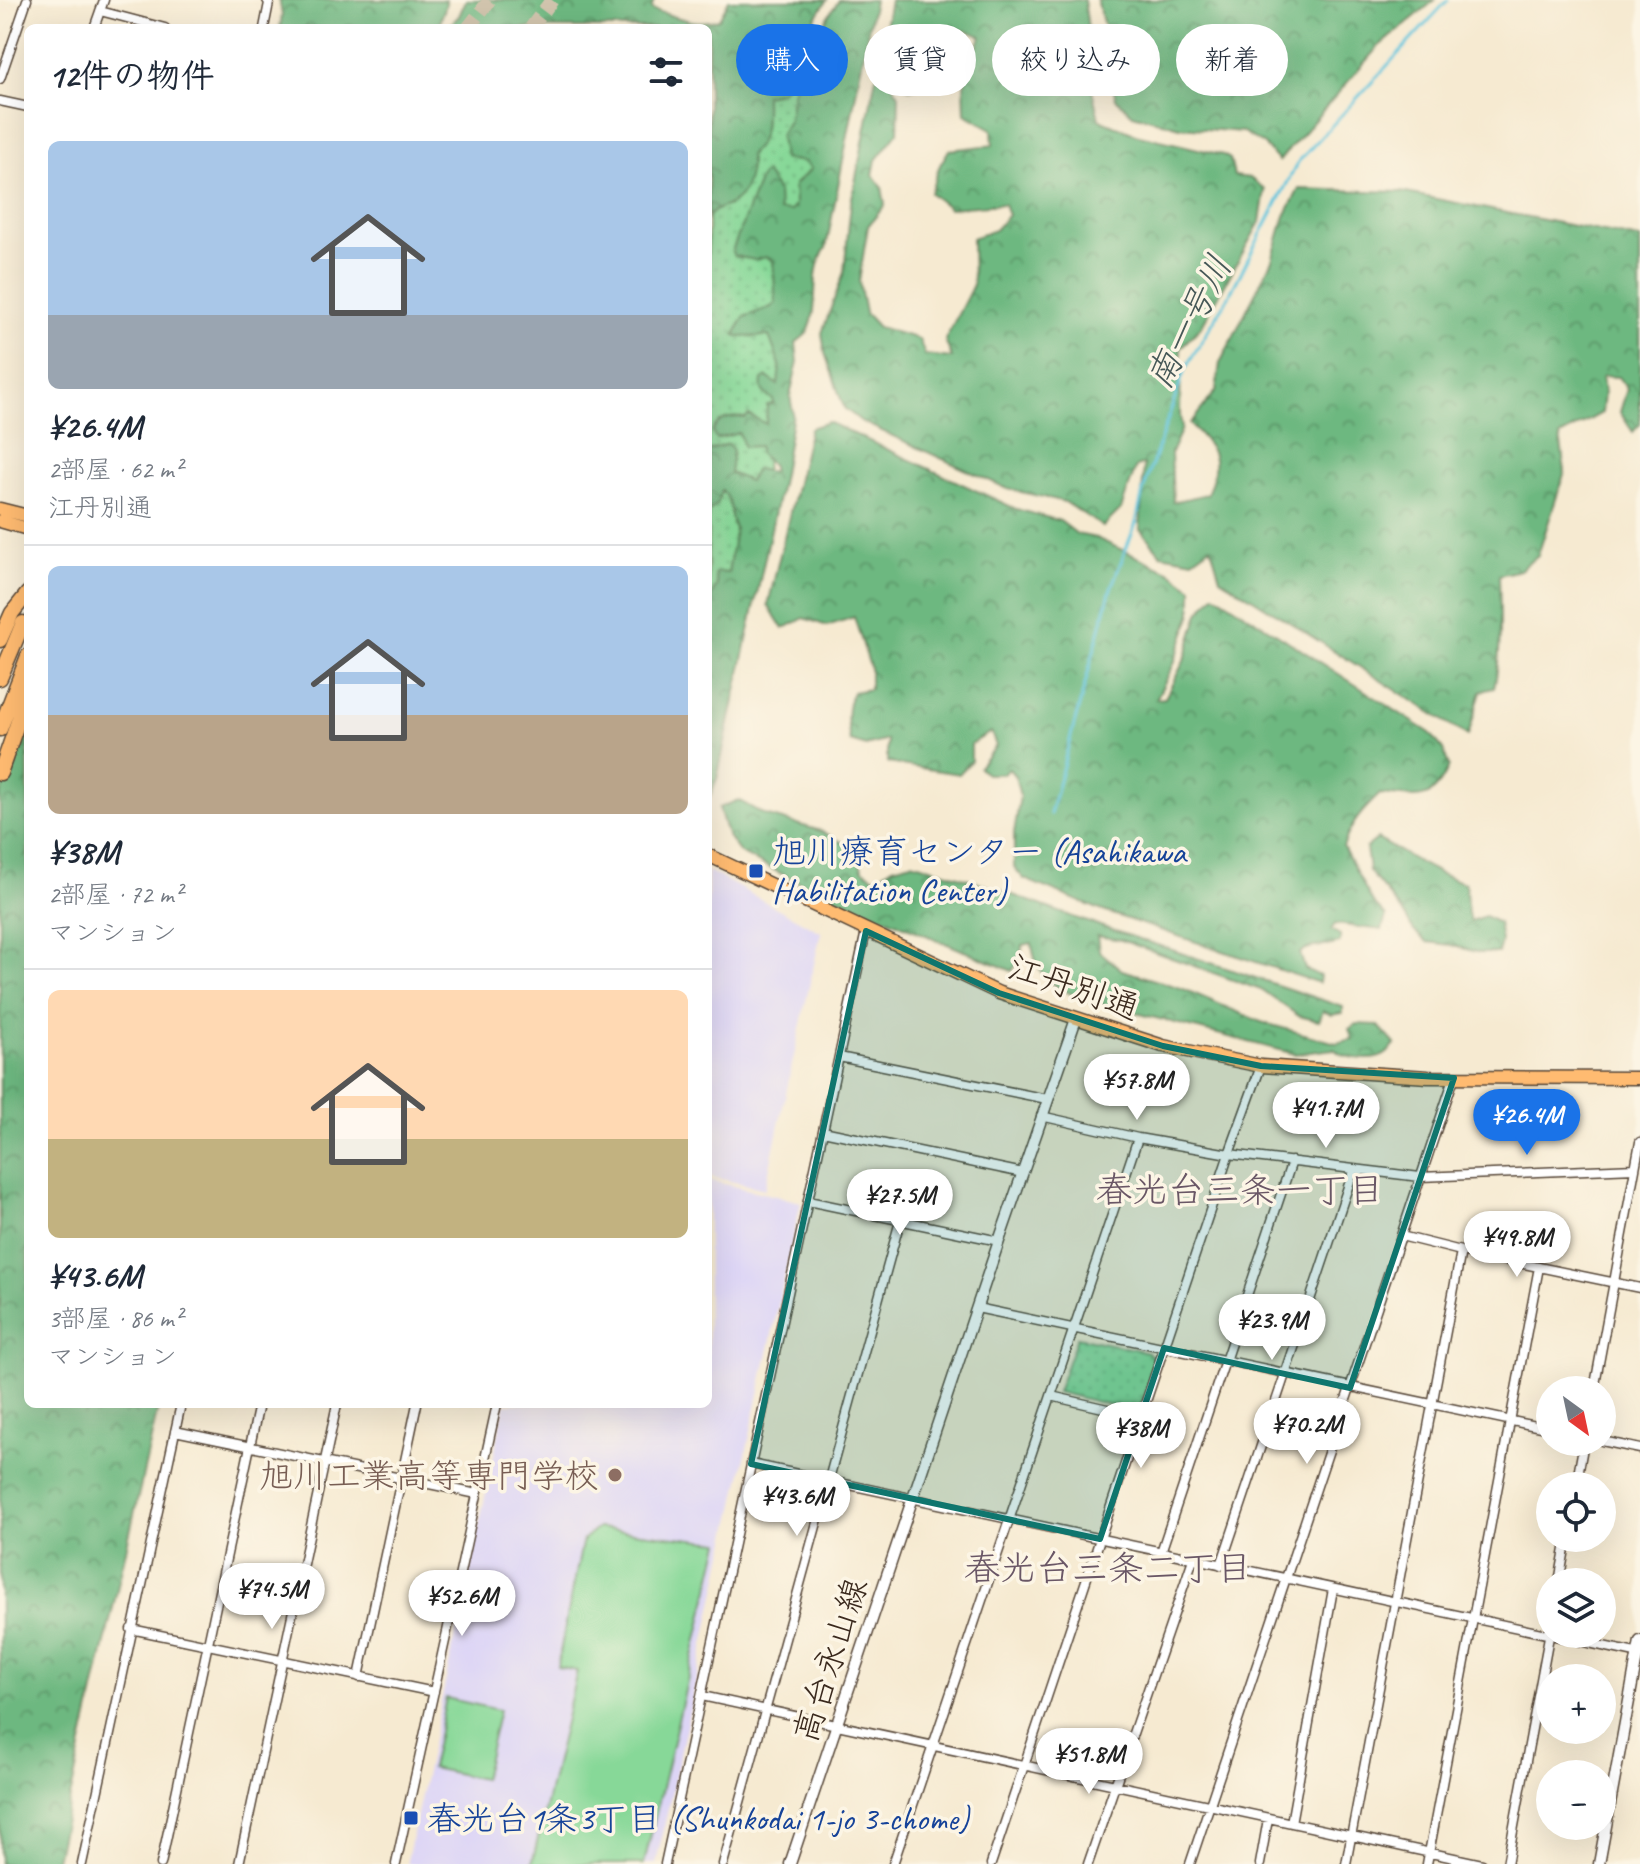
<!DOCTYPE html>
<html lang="ja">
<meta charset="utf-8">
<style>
body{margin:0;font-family:Caveat,"Klee One",sans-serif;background:#f2f2f3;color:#1f2937;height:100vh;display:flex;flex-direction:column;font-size:30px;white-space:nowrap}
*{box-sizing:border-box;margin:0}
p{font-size:26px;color:#747a83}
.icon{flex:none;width:44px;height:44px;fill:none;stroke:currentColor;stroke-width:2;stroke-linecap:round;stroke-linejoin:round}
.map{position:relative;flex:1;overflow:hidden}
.panel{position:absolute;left:24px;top:24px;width:688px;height:1384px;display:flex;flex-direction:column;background:#fff;border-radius:12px;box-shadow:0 8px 32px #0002}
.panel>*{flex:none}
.guide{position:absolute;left:736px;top:24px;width:760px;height:72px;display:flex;gap:16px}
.needle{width:52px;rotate:147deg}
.buttons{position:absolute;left:1536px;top:1376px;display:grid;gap:16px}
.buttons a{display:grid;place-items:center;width:80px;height:80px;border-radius:50%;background:#fff;box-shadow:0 8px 32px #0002;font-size:40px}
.price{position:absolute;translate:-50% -68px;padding:0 18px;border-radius:28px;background:#fff;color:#222;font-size:26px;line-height:52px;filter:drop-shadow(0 2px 4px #0008)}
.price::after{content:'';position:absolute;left:50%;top:48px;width:24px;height:18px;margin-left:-12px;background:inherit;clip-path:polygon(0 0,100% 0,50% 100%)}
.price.selected{background:#1a73e8;color:#fff}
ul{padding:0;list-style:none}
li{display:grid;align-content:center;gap:16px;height:424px;padding:0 24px}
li+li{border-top:2px solid #e0e1e3}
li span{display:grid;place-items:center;height:248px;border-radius:12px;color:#555}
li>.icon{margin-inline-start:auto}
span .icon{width:144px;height:144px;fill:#fffc;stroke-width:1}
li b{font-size:34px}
h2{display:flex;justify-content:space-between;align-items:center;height:96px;padding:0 24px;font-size:34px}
.chip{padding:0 28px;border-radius:36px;background:#fff;box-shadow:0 8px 32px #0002;font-size:28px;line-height:72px}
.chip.selected{background:#1a73e8;color:#fff}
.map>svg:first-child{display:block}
.built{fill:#ddd5f6}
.green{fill:url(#green-dots);stroke:#61815b;stroke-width:2}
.forest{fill:url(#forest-crowns);stroke:#54714f;stroke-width:2}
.pitch{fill:#87d898;stroke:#61815b;stroke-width:2}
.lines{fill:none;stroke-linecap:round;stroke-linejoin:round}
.stream{stroke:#60c5dd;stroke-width:3}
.trunk-tunnel{stroke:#d1c4ad;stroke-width:14;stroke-dasharray:14 7;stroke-linecap:butt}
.minor-casing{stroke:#574739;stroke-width:11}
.tertiary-casing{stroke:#574739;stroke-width:13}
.primary-casing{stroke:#574739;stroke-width:15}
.trunk-casing{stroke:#574739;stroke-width:17}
.minor{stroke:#fff;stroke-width:8}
.tertiary{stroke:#fff;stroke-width:10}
.primary{stroke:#ffbb71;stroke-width:12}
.trunk{stroke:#ffbb71;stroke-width:14}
.marked{fill:#0f766e;fill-opacity:0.2;stroke:#0f766e;stroke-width:6;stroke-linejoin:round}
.transit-dot{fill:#1a4fb4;stroke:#fcf5e5;stroke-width:3}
.education-dot{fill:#8d6e63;stroke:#fcf5e5;stroke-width:3}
.labels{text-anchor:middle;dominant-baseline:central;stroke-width:7;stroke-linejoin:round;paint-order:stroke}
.transit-label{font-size:34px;fill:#164399;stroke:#fcf5e5;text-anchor:start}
.street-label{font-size:34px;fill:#3b2a1e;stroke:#fcf5e5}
.education-label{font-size:34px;fill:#785e54;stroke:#fcf5e5;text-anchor:end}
.water-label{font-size:36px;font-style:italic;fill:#465857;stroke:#fcf5e5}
.neighbourhood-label{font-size:36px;fill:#6a5766;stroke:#fcf5e5}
</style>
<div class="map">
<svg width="1640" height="1864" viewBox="0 0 1640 1864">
<defs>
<pattern id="green-dots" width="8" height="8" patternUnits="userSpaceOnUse" patternTransform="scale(2)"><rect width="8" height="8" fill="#87d898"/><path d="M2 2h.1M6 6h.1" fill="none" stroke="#75ba83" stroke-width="1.8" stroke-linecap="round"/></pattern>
<pattern id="forest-crowns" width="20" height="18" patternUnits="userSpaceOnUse" patternTransform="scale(2)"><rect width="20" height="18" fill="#6db880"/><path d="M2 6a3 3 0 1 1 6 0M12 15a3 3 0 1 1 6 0" fill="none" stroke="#5b9668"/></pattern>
</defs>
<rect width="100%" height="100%" fill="#fcf5e5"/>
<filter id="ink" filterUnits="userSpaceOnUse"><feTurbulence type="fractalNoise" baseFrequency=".0125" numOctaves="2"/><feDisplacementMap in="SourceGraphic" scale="16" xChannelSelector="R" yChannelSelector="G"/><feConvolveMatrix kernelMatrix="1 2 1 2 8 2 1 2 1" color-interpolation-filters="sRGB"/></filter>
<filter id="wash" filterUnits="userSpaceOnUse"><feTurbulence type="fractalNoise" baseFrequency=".006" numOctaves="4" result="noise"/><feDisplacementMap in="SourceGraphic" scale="32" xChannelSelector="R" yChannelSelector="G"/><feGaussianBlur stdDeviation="1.8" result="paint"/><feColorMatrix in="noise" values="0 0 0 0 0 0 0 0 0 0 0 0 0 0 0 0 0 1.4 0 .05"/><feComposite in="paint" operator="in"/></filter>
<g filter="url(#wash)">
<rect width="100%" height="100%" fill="#f6ead1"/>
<path class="built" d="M708,871L821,932L765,1189L708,1176Z
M708,1180L801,1202L656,1864H408L407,1861L505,1404H708Z"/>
<path class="green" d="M708,41L846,71L708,751Z
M1077,1337L1148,1352L1155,1360L1139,1412L1057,1392Z"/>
<path class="forest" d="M279,0H446C447,9 439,18 439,28H280L282,15Z
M466,0H654L651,9C674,16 695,27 719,19L729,0H827L810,27L790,79L781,92L765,95C765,118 768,138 749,155C752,168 747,191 736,200C727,209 715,206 708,218V28H447L459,16Z
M839,0H874L826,248C808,273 821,302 809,330C807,336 800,338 796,343L798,362L790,396L793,413L783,474L717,779L708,801V678L714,620C706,607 710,597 717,585L715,574L719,572L728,573L735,529C727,514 736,508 722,490L717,504L708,513V451L728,444L733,450L730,473L749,481L756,469L773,472L771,464L759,453V446L744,447L739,433L716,439L712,432C718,418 732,416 745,418L749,415L766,424L767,405L773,404V400C764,393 760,392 762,380L767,377L778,385L780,365L769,336L740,337L735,335L744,317L771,307L776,303L773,261L766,257L755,260L734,256L732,251L761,176L765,173L778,191L779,210L791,211L795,204L794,185L811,169L805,162L783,159L780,135L789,119L793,90L828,16Z
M890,0H1084L1092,57L1087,68L1099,119L1135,134L1223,155L1230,159L1234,176L1250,178L1265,190L1260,222L1201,327L1181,347L1180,415L1182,428L1171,453L1173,502L1207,494C1222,460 1214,449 1190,424L1216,391L1220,363L1272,260L1285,216L1299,189L1401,192L1640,239V424L1633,432L1620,412L1627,389L1618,377L1602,376L1604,392L1602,413L1560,436L1565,471L1538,555L1520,570L1499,575C1500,612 1502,651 1494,688L1481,691L1468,736L1220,578L1211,547L1193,560L1161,554L1140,529L1144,464L1136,467L1121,509L1103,527L1065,502L1008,489L862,422L844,408L825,353L822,333L844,272L851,203L876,76L885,72L899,95L898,132L876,160L873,175L882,187L885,205L868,226L859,281L865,313L878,327L919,339L925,355L952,358L945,340L973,285L972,238L995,230L1008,215L1004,204L949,208L930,193L940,165L949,150L993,145L992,129L965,114L964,85L981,36C961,28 945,25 923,28L926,37L947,42L952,54L930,85L909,89L883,61L882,44Z
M1097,0H1435L1378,47L1279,161L1264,145L1243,132L1180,127L1133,114L1116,99L1105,56L1107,37Z
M828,422L1016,509L1060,521L1077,534L1096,538L1171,572L1192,588V613L1173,666L1156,699L1165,698L1185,659L1199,613L1215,594L1430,733L1443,749L1449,766C1432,806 1418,797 1380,794C1362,811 1351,823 1343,847L1373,903L1386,916L1382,930L1335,924L1331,930L1340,935V942C1327,949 1312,943 1300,953L1305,969L1320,976L1319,983L1103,911L1024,879L1014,867V833L1020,796L1015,776L1009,769L1003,774H986L979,767L996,746L991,732L971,744V761L959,774L887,763V740L866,746L850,741C847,724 845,708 853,692L870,689V667L854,617L827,626L804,618L783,629L768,605L810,428Z
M28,717V1404H159L55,1864H0V796Z
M738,800L765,815L821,831L858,851L862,869L876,878L893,867L912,862L972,880L1073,917L1343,1007V1013L1332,1015L1323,1011L1319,1021L1299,1016L1261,990L1121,940L1097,936L1099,951L1122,970L1181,988L1261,1022L1336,1043L1353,1039L1349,1029L1356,1024L1378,1025L1395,1044C1393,1046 1388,1053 1386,1054C1373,1063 1344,1059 1334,1049L1295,1054L1086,1000C1056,988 1035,979 1032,943L1023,945L1019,961L1012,971L792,879L740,853L727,835L719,808Z
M1377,839C1404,853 1437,876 1465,883C1468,897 1465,908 1470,921L1485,916L1498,923L1501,941L1498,953H1480L1451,945L1427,942L1414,931L1401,910L1369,871L1366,848Z"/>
<path class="pitch" d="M598,1528L720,1542L644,1864H532L577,1671L557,1667L583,1539Z
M446,1698L499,1710L483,1779L431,1768Z"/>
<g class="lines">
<path class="stream" d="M1050,814L1111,588L1136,523L1143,491L1185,369L1229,296L1298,162L1448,0"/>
</g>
</g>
<g filter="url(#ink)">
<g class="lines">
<path class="trunk-tunnel" d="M468,28L490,0
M531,28L552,0"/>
<g class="minor-casing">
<path id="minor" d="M100,11L165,28
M94,28L104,0
M264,28L269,3L267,0
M0,79L27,0
M0,101L28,107
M839,1057L1047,1099
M1041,1116L1138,1138L1229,1154L1420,1177L1635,1168
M823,1131L1023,1173
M808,1201L999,1241
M1401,1236L1461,1251L1640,1288
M977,1308L1550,1429
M1594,1390L1640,1142
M1051,1396L1142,1417
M175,1431L477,1494
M1602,1441L1640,1449
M751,1464L1640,1654
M1576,1486L1584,1442
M1161,1552L1292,1161
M1221,1565L1354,1169
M1559,1582L1567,1538
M131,1629L434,1692
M359,1677L417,1404
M702,1696L1482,1864
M1291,1823L1333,1589
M82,1864L181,1404
M161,1864L259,1404
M239,1864L337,1404
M396,1864L497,1404
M665,1864L866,931
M723,1864L900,1221
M893,1864L1138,1138
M991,1864L1229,1154L1261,1066
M1088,1864L1193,1559
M1190,1864L1454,1078
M1260,1864L1268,1819
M1346,1864L1461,1251
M1427,1864L1539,1267
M1507,1864L1550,1631"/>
</g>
<g class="tertiary-casing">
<path id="tertiary" d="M790,1864L999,1241L1076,1019
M1599,1864L1640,1641"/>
</g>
<g class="primary-casing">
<path id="primary" d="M0,509L28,516
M0,521L28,529
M708,855L999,993L1163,1046L1261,1066L1428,1077L1640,1078"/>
</g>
<g class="trunk-casing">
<path id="trunk" d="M0,640L12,613L28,593
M0,678L23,623
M0,729L28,656
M0,773L28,693"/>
</g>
<use href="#minor" class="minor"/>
<use href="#tertiary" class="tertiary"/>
<use href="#primary" class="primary"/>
<use href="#trunk" class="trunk"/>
</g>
</g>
<path class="marked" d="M866,931L999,993L1163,1046L1261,1066L1454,1078L1350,1388L1164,1348L1100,1539L751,1464Z"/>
<g class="transit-dot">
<rect x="748" y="863" width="16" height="16" rx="4"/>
<rect x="403" y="1810" width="16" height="16" rx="4"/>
</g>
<circle class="education-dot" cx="615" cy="1475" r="8"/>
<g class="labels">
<g class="transit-label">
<text x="772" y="851">旭川療育センター (Asahikawa<tspan x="772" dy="39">Habilitation Center)</tspan></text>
<text x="427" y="1818">春光台1条3丁目 (Shunkodai 1-jo 3-chome)</text>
</g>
<g class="street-label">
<text transform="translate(1074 987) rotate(19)">江丹別通</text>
<text transform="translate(830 1660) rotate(-72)">高台永山線</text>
</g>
<g class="education-label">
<text x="599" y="1475">旭川工業高等専門学校</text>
</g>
<g class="water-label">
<text transform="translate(1189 322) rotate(-63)">南一号川</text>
</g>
<g class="neighbourhood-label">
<text x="1240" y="1190">春光台三条一丁目</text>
<text x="1108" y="1568">春光台三条二丁目</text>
</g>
</g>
</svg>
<div class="buttons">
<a><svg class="needle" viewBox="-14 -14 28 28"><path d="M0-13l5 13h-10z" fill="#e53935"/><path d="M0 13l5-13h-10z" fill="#747a83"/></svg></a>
<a><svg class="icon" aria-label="locate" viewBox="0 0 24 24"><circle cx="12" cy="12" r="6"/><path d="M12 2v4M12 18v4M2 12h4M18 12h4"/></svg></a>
<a><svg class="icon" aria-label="layers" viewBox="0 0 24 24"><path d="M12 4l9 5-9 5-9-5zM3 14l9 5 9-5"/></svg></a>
<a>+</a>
<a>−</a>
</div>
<b class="price" style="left:1137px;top:1122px">¥57.8M</b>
<b class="price" style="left:1326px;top:1150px">¥41.7M</b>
<b class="price selected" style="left:1527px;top:1157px">¥26.4M</b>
<b class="price" style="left:900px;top:1237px">¥27.5M</b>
<b class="price" style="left:1517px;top:1279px">¥49.8M</b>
<b class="price" style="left:1272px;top:1362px">¥23.9M</b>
<b class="price" style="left:1307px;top:1466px">¥70.2M</b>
<b class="price" style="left:1141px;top:1470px">¥38M</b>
<b class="price" style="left:797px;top:1538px">¥43.6M</b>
<b class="price" style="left:272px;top:1631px">¥74.5M</b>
<b class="price" style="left:462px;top:1638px">¥52.6M</b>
<b class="price" style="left:1089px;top:1796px">¥51.8M</b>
<div class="guide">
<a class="chip selected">購入</a>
<a class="chip">賃貸</a>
<a class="chip">絞り込み</a>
<a class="chip">新着</a>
</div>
<section class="panel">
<h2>12件の物件<svg class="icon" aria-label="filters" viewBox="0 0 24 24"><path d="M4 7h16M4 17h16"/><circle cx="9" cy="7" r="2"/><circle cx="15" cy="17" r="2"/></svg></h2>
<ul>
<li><span style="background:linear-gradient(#a9c7e8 70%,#9aa5b1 0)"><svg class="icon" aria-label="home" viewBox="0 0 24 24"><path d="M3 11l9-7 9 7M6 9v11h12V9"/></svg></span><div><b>¥26.4M</b><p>2部屋 · 62 m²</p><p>江丹別通</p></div></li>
<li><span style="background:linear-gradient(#a9c7e8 60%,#b9a48a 0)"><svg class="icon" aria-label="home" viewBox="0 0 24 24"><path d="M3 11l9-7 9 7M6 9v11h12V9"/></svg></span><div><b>¥38M</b><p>2部屋 · 72 m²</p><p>マンション</p></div></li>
<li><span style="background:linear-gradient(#ffd9b3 60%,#c2b280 0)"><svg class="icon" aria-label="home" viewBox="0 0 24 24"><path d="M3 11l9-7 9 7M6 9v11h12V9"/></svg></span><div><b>¥43.6M</b><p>3部屋 · 86 m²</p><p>マンション</p></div></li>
</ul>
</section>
</div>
